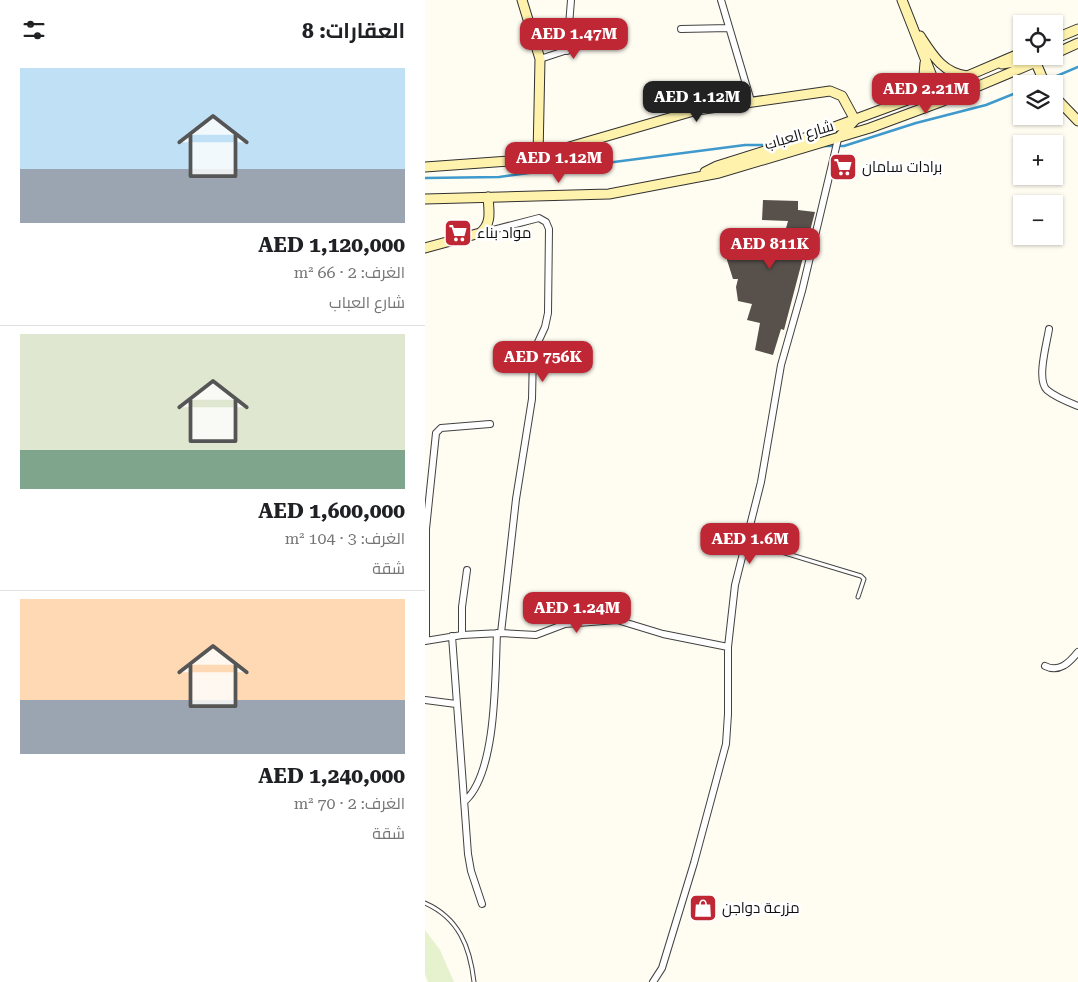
<!DOCTYPE html>
<html lang="ar">
<meta charset="utf-8">
<style>
body{margin:0;font-family:"Roboto Serif",Cairo,serif;background:#f2f2f2;color:#202124;direction:rtl;height:100vh;display:flex;flex-direction:column;font-size:19px;white-space:nowrap}
*{box-sizing:border-box;margin:0}
p{font-size:16px;color:#757577}
.icon{flex:none;width:28px;height:28px;fill:none;stroke:currentColor;stroke-width:2;stroke-linecap:round;stroke-linejoin:round}
.map{position:relative;flex:1;overflow:hidden;direction:ltr}
.sheet{display:flex;flex-direction:column;background:#fff;width:425px}
.sheet>*{flex:none}
.buttons{position:absolute;left:588px;top:15px;display:grid;gap:10px}
.buttons a{display:grid;place-items:center;width:50px;height:50px;border-radius:0px;background:#fff;box-shadow:0 1px 4px #0004;font-size:25px}
.price{position:absolute;translate:-50% -42px;padding:0 11px;border-radius:10px;background:#bf2734;color:#fff;font-size:16px;line-height:32px;filter:drop-shadow(0 1px 2px #0008)}
.price::after{content:'';position:absolute;left:50%;top:30px;width:15px;height:11px;margin-left:-8px;background:inherit;clip-path:polygon(0 0,100% 0,50% 100%)}
.price.on{background:#222;color:#fff}
ul{padding:0;list-style:none}
li{display:grid;align-content:center;gap:10px;height:265px;padding:0 20px}
li+li{border-top:1px solid #e0e0e0}
li span{display:grid;place-items:center;height:155px;border-radius:0px;color:#555}
li>.icon{margin-inline-start:auto}
span .icon{width:90px;height:90px;fill:#fffc;stroke-width:1}
li b{font-size:21px}
h2{display:flex;justify-content:space-between;align-items:center;height:60px;padding:0 20px;font-size:21px}
main{display:flex;flex:1;min-height:0}
.map>svg:first-child{display:block}
.pitch{fill:#e6f1cd}
.lines{fill:none;stroke-linecap:round;stroke-linejoin:round}
.stream{stroke:#3e99cc;stroke-width:2.5}
.building{fill:#58504b}
.lane-casing{stroke:#424242;stroke-width:5}
.street-casing{stroke:#424242;stroke-width:8}
.secondary-casing{stroke:#313131;stroke-width:11}
.lane{stroke:#fff;stroke-width:3}
.street{stroke:#fff;stroke-width:6}
.secondary{stroke:#fef2ad;stroke-width:9}
.labels{text-anchor:middle;dominant-baseline:central;stroke-width:5;stroke-linejoin:round;paint-order:stroke}
.street-label{font-size:15px;fill:#0f0f0f;stroke:#fff}
.poi-label{font-size:15px;fill:#0f0f0f;stroke:#fff;text-anchor:start}
</style>
<main>
<div class="map">
<svg width="653" height="982" viewBox="0 0 653 982">
<rect width="100%" height="100%" fill="#fffcf2"/>
<path class="pitch" d="M0,930L15,950L29,982H3L0,974Z"/>
<g class="lines">
<path class="stream" d="M613,84L653,67
M399,146H419L491,123L561,105L596,91
M0,178L74,177L320,145H346"/>
</g>
<path class="building" d="M338,200L373,201V210L390,212L359,330L356,329L348,355L330,350L335,323L322,320L327,304L313,301L311,287L313,279H308L302,260L304,229L335,239V243L355,250L363,221L337,220Z"/>
<g class="lines">
<g class="lane-casing">
<path id="lane" d="M320,541L436,576L439,579L433,597
M0,903C34,918 45,947 49,982"/>
</g>
<g class="street-casing">
<path id="street" d="M296,0L326,101
M256,29L304,28
M142,51L146,0
M115,59L176,39
M56,233L114,218L121,222L124,229L123,313L120,327L108,353L107,399L91,499L76,633
M624,329C622,343 611,380 622,390C630,397 643,402 653,406
M37,635V607L42,570
M27,636L43,854L46,871L57,904
M0,641L37,635L76,633L111,635L140,624L192,620L238,634L303,647
M1,641V529L11,433L16,428L65,424
M620,666C634,673 644,663 653,652
M0,700L31,704
M41,800C72,770 70,676 72,633
M228,982L237,968L269,863L301,744L303,714V647L310,585L336,482L356,365L377,291L413,139"/>
</g>
<g class="secondary-casing">
<path id="secondary" d="M97,0L115,59L113,156
M477,0L512,89
M495,36C508,56 518,73 542,76
M629,39L653,29
M629,54L653,43
M611,63L620,84
M577,64L603,60L609,62
M489,96L498,86L500,63
M629,96L653,121
M377,139L512,89L596,53
M357,145L385,141
M0,167L84,161L113,156L272,110L405,91L417,96L430,120L414,137
M280,172L292,166L362,144
M0,199L184,194L294,173L445,128L518,101L625,56
M0,248L55,233C67,224 64,211 63,197"/>
</g>
<use href="#lane" class="lane"/>
<use href="#street" class="street"/>
<use href="#secondary" class="secondary"/>
</g>
<defs>
<g id="supermarket-square" transform="scale(1.4375)"><rect x="-9" y="-9" width="18" height="18" rx="4" fill="#bf2734" stroke="#fff"/><path d="M-6-5.5h2.5l.6 2H6L4.5 2H-2.5L-4.4-4H-6ZM-1.5 3.2a1.3 1.3 0 1 0 .1 0ZM3 3.2a1.3 1.3 0 1 0 .1 0Z" fill="#fff"/></g>
<g id="shop-square" transform="scale(1.4375)"><rect x="-9" y="-9" width="18" height="18" rx="4" fill="#bf2734" stroke="#fff"/><path d="M-5-2.5h2.3a2.7 3.5 0 0 1 5.4 0H5L5.5 6h-11ZM-1.5-2.5h3a1.5 2.3 0 0 0-3 0Z" fill="#fff"/></g>
</defs>
<g fill-rule="evenodd">
<use href="#supermarket-square" x="418" y="167"/>
<use href="#supermarket-square" x="33" y="233"/>
<use href="#shop-square" x="278" y="908"/>
</g>
<g class="labels">
<g class="street-label">
<text transform="translate(374 135) rotate(-16)">شارع العباب</text>
</g>
<g class="poi-label">
<text x="437" y="167">برادات سامان</text>
<text x="52" y="233">مواد بناء</text>
<text x="297" y="908">مزرعة دواجن</text>
</g>
</g>
</svg>
<div class="buttons">
<a><svg class="icon" aria-label="locate" viewBox="0 0 24 24"><circle cx="12" cy="12" r="6"/><path d="M12 2v4M12 18v4M2 12h4M18 12h4"/></svg></a>
<a><svg class="icon" aria-label="layers" viewBox="0 0 24 24"><path d="M12 4l9 5-9 5-9-5zM3 14l9 5 9-5"/></svg></a>
<a>+</a>
<a>−</a>
</div>
<b class="price" style="left:149px;top:60px">AED 1.47M</b>
<b class="price" style="left:501px;top:115px">AED 2.21M</b>
<b class="price on" style="left:272px;top:123px">AED 1.12M</b>
<b class="price" style="left:134px;top:184px">AED 1.12M</b>
<b class="price" style="left:345px;top:270px">AED 811K</b>
<b class="price" style="left:118px;top:383px">AED 756K</b>
<b class="price" style="left:325px;top:565px">AED 1.6M</b>
<b class="price" style="left:152px;top:634px">AED 1.24M</b>
</div>
<section class="sheet">
<h2>العقارات: 8<svg class="icon" aria-label="filters" viewBox="0 0 24 24"><path d="M4 7h16M4 17h16"/><circle cx="9" cy="7" r="2"/><circle cx="15" cy="17" r="2"/></svg></h2>
<ul>
<li><span style="background:linear-gradient(#bfe0f5 65%,#9aa5b1 0)"><svg class="icon" aria-label="home" viewBox="0 0 24 24"><path d="M3 11l9-7 9 7M6 9v11h12V9"/></svg></span><div><b>AED 1,120,000</b><p>الغرف: 2 · 66 m²</p><p>شارع العباب</p></div></li>
<li><span style="background:linear-gradient(#dfe7d0 75%,#7fa58c 0)"><svg class="icon" aria-label="home" viewBox="0 0 24 24"><path d="M3 11l9-7 9 7M6 9v11h12V9"/></svg></span><div><b>AED 1,600,000</b><p>الغرف: 3 · 104 m²</p><p>شقة</p></div></li>
<li><span style="background:linear-gradient(#ffd9b3 65%,#9aa5b1 0)"><svg class="icon" aria-label="home" viewBox="0 0 24 24"><path d="M3 11l9-7 9 7M6 9v11h12V9"/></svg></span><div><b>AED 1,240,000</b><p>الغرف: 2 · 70 m²</p><p>شقة</p></div></li>
</ul>
</section>
</main>
